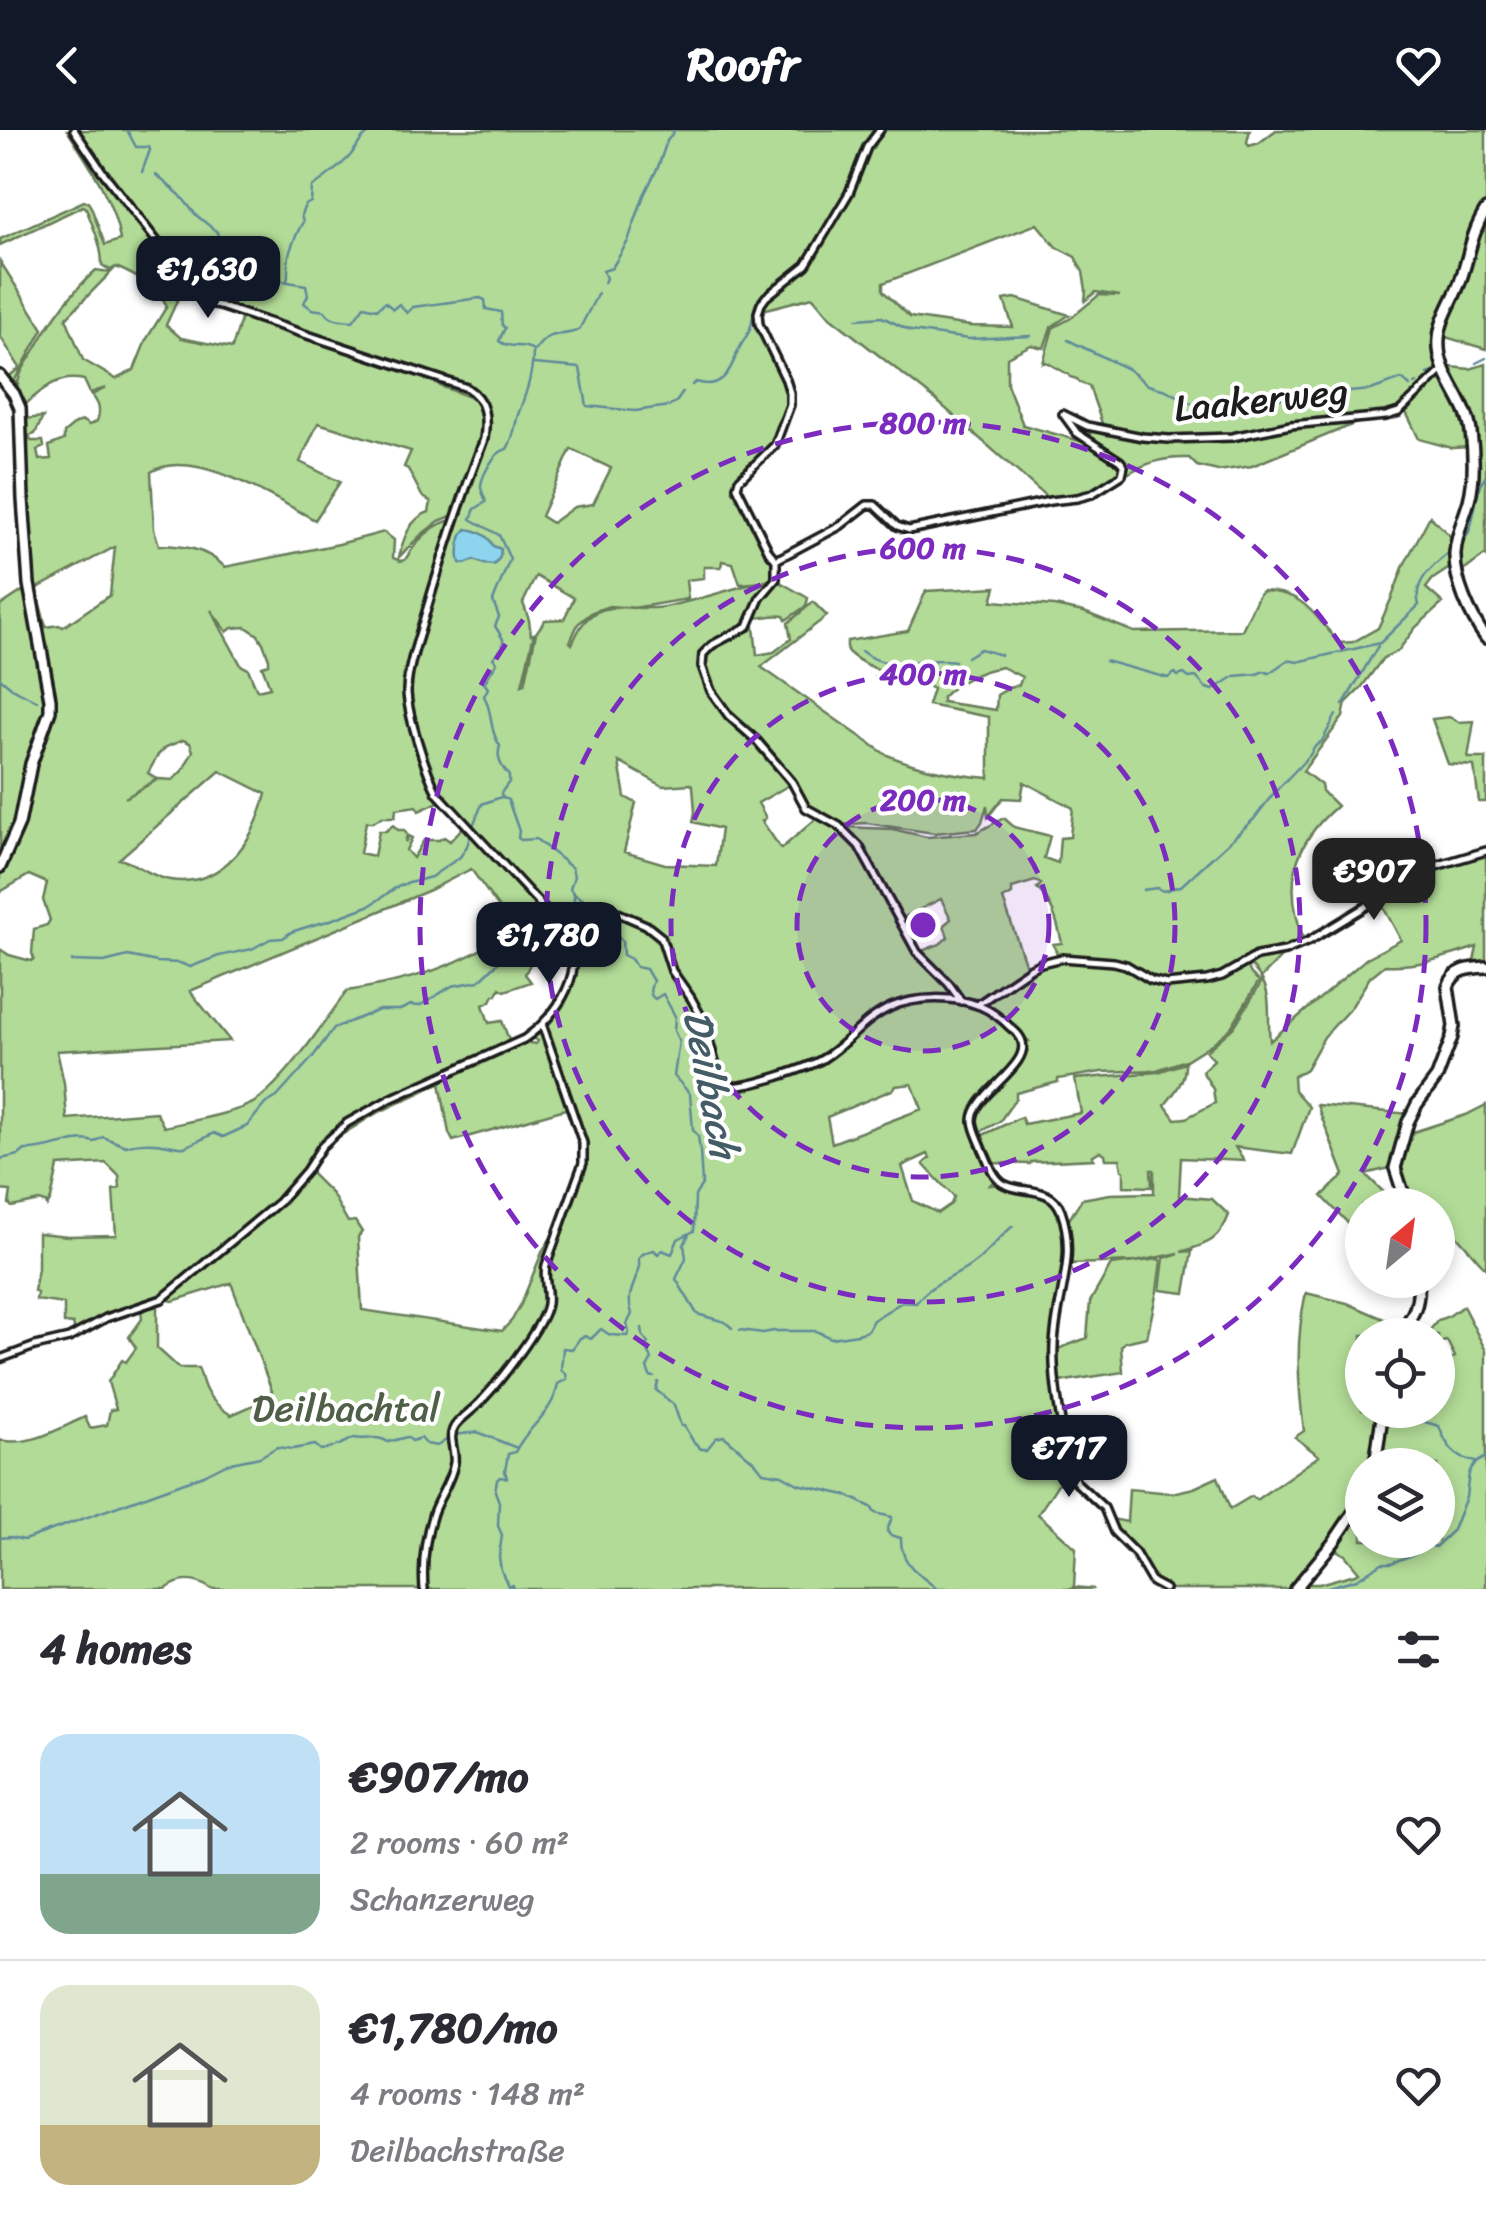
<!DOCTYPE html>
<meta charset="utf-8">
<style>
body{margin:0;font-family:Sriracha,sans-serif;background:#f7f7f7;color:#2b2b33;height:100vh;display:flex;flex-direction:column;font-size:38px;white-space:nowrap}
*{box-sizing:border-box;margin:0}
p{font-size:32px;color:#7c7c81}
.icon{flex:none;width:55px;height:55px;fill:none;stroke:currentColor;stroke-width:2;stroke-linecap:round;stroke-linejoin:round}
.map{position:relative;height:1459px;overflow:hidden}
.panel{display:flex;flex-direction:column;background:#fff;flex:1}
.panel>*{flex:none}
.needle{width:65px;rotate:29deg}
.tools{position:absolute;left:1345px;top:1058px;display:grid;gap:20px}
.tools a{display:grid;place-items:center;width:110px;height:110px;border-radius:50%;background:#fff;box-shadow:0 5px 15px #0003;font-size:50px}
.price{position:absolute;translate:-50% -85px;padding:0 22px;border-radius:20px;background:#111827;color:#fff;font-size:32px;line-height:65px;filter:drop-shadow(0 2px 5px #0008)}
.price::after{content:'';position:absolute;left:50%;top:60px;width:30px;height:22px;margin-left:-15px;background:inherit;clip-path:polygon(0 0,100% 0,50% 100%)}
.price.on{background:#222;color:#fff}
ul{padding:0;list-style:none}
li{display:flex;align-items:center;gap:30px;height:250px;padding:0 40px}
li+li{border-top:2px solid #e1e1e2}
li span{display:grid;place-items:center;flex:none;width:280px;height:200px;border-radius:30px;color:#555}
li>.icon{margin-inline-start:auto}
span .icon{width:120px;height:120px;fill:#fffc;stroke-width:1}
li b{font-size:42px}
h2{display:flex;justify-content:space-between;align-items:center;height:120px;padding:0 40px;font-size:42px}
header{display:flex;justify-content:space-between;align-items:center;height:130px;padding:0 40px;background:#111827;color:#fff;font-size:45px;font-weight:700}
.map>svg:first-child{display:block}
.green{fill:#b2db97;stroke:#677c5a;stroke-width:2.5;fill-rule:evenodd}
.water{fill:#8dd4ee;stroke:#608a9a;stroke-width:2.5}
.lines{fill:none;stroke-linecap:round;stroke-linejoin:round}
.stream{stroke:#608a9a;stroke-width:2.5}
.street-casing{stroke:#1c1c1c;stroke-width:12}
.secondary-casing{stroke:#1c1c1c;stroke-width:16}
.street{stroke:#fff;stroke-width:5}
.secondary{stroke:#fff;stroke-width:9}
.ring{fill:none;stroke:#7b2cbf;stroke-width:5;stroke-dasharray:18 12}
.labels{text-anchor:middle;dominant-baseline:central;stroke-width:8;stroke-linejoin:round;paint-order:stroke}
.street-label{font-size:38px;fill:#1c1c1c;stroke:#fff}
.park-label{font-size:38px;fill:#505f47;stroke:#fff}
.water-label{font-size:40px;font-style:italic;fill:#445c66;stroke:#fff}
.centre{fill:#7b2cbf;stroke:#fff;stroke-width:5}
.ring-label{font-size:30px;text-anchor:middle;font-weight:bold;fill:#7b2cbf;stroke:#fff;stroke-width:8;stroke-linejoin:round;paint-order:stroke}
</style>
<header><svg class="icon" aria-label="back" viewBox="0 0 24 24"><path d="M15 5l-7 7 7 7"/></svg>Roofr<svg class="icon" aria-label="heart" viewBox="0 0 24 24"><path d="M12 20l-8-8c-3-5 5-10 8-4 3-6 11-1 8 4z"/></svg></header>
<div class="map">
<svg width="1486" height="1459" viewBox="0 0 1486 1459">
<rect width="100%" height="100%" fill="#fff"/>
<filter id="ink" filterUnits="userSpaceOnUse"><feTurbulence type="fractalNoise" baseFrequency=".01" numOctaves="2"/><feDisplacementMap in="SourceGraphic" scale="20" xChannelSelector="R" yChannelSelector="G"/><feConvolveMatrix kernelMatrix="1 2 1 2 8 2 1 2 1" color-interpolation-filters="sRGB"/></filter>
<g filter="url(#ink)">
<path class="green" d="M67,0H72L92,31L186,151L166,195L181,208L232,218L242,186L344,220L341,221L357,223L416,243L425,246L426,250L429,248L436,250L440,256L478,270L484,298L482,308L454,385L439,391L421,405L399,427C403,409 410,388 429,382L431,372L422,366L408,339L404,337L411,321L318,293L300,332L340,352L315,390C276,369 193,316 151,342L154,399L159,415C185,416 205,418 225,437L339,414L384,402L394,410L393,428L400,431L405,430C415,413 429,397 448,391L451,393L435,443L405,559C410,589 423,648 441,671L419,681L416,676L396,679L395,687H382L373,692H366L360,723L374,726L379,701H386L393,695L398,700H404L407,705L405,712L409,706L412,708L406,720L413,728L424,710H439L444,707L450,711L464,696L539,775L520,798L514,799L471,739L430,760L190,861L230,911L57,921L64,953L67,989L156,982L164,997C185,992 241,982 256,971C289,946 322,895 347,861C409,851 460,837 512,800L520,801L542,779L555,794L547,801L525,844L531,852L505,861L500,858L497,865H494L491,871L483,875L489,893L502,891L510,913L390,967L346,992L322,1012L301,1043L305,1046L309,1041L332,1064L348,1092L355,1091L362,1102L358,1107L362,1180L502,1201L512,1190L521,1174L543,1120L563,1089L585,1026L582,1009L569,973V978L453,1011L449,1003L440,953L375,984L340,1006L321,1022C343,982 476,933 522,912L536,914L538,911L530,907L540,898L542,899L548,913L550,912L545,893C565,866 584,839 569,805L439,662C428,642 409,582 409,559C410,536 419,513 425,491C443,425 466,366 487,302C490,281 485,265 465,256L209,170L200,162L103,39L76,0H1250L1247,12L1249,16L1259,13L1276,0H1486V76L1469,110L1456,154L1439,195L1436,221L1440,238L1398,281L1366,289L1252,336L1218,341L1197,336L1189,328C1165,327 1148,332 1127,344L1123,331L1089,309L1091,308L1088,298L1141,310L1167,313L1187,312V308L1142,307L1104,299L1089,256L1080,253L1077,249L1070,247L1069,245L1046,232L1043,233L1053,198L1071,188L1099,165L1120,166L1096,162L1085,171L1086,160L1083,142L1075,127L1056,117L1037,94L883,153V161L910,187L970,196L1013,197L1004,170L1015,168L1069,185L1051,197L1044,218L1031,215L1007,227V254L1023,295L1080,311L1084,310L1105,322L1123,336L1121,345L1089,364L1050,370L937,271L830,187L813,167L762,180L757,192C780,238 810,279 765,323C754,334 739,344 735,360L772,429L774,448L763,452L740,454L733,433L722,431L721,437H704V448L686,450L688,469L633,478L609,476L592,482L578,494L570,512L572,514C578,501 583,490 595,483C616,472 642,481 664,477C690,472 715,464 740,457C750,454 760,455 771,451L759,468L747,495L703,519L700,531L705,547L708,546L703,530L710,518L754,497L757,525L774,522L791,509L788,493L813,472L827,486L761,537L885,624C918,639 953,645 989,648V587L928,575L933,559C903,542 872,545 847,521V511L908,501L926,461L996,457L992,471L1054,476L1084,482L1134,502L1242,500L1259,464L1262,461C1307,462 1313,486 1340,513L1353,512L1378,498L1392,467L1404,435L1430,386L1454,410V435L1433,449L1426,458L1443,473L1416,497L1398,521L1383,528L1361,558L1346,573L1343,587L1303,641L1321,655L1322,661L1337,676C1291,715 1284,756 1304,811L1254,825L1221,844L1174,851L1153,849L1128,834L1114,830L1058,826L1053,814L1062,813C1057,791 1053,774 1037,758L1041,754L1035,751L1012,758V764L1003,769L1027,839L994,862L977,869L960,867L948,849L919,822L940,814L948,807L944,795L951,789L941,769L900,789L860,715L842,697L892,699L927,707L976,703L1004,688L1014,697L1050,706L1044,728L1058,733L1060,708L1070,707L1073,678L1024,652L1021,669L1003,668L988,687L987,675L982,692L977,699L934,703L866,693L839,695L809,677L791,648L766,618L764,620L791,654L758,673L766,688L762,691L781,719L818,687L838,697L858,716L873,749L914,820L951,857L961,874C986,879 1009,890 1021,914L1029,911L983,873L1042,834L1059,829L1113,833L1126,837L1159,854L1175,855L1222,847L1246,834L1251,844L1259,851L1230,899L1213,913L1186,930L1157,940L1101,942L1058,949V952L1016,963V968L1000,991L975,1005L996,1049L990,1055C1005,1053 1052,1064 1059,1080C1078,1124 1054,1170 1052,1216C1051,1246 1059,1278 1063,1308C1064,1316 1068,1330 1066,1338C1064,1347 1044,1375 1038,1384L1076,1418L1074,1457L1094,1459H424V1428L434,1383L452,1344L455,1332L453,1331C449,1347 441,1361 434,1377C423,1402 421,1432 422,1459H211C195,1448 181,1448 166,1459H0V1310C31,1317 57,1299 85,1287L90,1298L107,1295L110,1280L116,1279L108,1252L122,1230L126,1232L136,1218L129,1207L142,1189L141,1178L157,1174V1218L179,1238H198C201,1243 201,1248 203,1253C207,1267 220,1278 231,1285L254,1275L272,1261L231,1153L173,1171L161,1168L105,1186L75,1202L73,1194L64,1193V1174L36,1170L37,1163L34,1161L38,1139V1103L68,1106L116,1105L113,1060L120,1058L119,1046L106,1033L58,1036L51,1069L47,1076L46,1073L39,1071L12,1077L9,1074L11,1061L0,1060V819L9,825L31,831L34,829L32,823L34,799L47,795L50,790L43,770L47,753L29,745L0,762V741L19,700H15L0,731V476L24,460L19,407L14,286L17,285L28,463L31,479H35L25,369L24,289L43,287L35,304L29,306L31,311H43L44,317L37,320L39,330L51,329L49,316L64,310V303L76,293L83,291L89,295L97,291C101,280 99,274 92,265L106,258L90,263L84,250C59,244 44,258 26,274L20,263L17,265L7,251L9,246L20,238L0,206V131L43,199L15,250L18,262C15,246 28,232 36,218C52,188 71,163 96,140L109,142L116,137L110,140L102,135C102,115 93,97 86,78L83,76L0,115V109L84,71L88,72L91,77L105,115L120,110C114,70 89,34 67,0ZM116,137C135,145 158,158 167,176L146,210L134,240L116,249L83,230L66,188ZM571,319L611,338L593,374L574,377L552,393L541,386ZM115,417L110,465L63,497L59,495L46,497L36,459ZM536,446L574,468L564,489L545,490L536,503L525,554L522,555L534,504L531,505L529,490L523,473ZM211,480L227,502L232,498L246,497L258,505L263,513L269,529V534L262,536L270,557L257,560L248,539L241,535ZM1002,537L1022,547L1019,555L1009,558L997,565L996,580L942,572V567C958,552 980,540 1002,537ZM183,610L190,613L193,621L183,640L173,650L159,649L125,668L157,649L148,643L158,625L166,617ZM619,632L663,656L691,654L693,656L695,682L693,692L721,699L716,736L665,734L624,722L636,673L625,667ZM220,641L266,664C255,709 223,758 170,750C151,747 137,733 119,729ZM912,954L922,979L832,1013L827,987L892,960L896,956ZM928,1024L930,1028L924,1033V1035L954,1067L951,1074L938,1083L913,1071L902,1036Z
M1486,85V219L1442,206L1477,103Z
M1486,234V426L1485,425L1466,439L1459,441L1457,427L1476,326L1448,243L1452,242L1450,237L1470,239Z
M1441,244C1455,267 1468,290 1470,317L1452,318L1419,309L1404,278Z
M774,451L780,452L808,468L806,476L786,490L784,486C773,484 765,488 753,488L760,469Z
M1449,587L1459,592L1474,591L1468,628H1486V672H1479L1474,636L1448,634L1432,589Z
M1486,723V835L1473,836L1477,817C1446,827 1418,837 1385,835L1370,847L1352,876L1324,907L1306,939L1293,947L1294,960L1309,977L1292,1024L1235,1017L1244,1031L1181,1028L1179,1066L1212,1069L1229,1085C1219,1112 1206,1114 1181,1122L1192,1121L1185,1163L1160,1160L1164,1128L1179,1123L1135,1132L1069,1134L1070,1111L1065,1096L1082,1069L1110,1064L1154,1063V1040H1151L1152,1057L1124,1056V1041L1122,1040L1120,1029H1106L1105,1024L1100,1021L1092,1026L1094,1029L1031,1032L1030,1034L991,1033L981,1006L1021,987L1024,994L1081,983L1075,949L1158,942L1185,933C1186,950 1175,962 1165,975L1175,989L1186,988L1215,973L1213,959L1202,941L1214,930L1206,921L1234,897L1261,853V848L1249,833L1268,825L1296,818L1283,825L1261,848C1273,867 1267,890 1270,911L1367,828L1401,810L1380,771L1427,740Z
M1317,975L1410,984L1394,1037L1365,1044L1397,1075H1362V1102L1346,1091L1322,1066L1344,1045Z
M1486,975V1139L1449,1097L1438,1104V1075H1409L1398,1040L1407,1004L1466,985Z
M1159,1129L1161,1131L1157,1161L1147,1207L1125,1212L1121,1216L1123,1242L1059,1252L1055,1220L1087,1208L1090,1172L1111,1135Z
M1306,1163L1347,1173L1402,1197L1395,1205H1362V1280H1381L1373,1335H1362L1361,1368L1333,1409L1292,1459H1168L1157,1454L1136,1423L1115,1402L1112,1389L1127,1392L1129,1359L1172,1363L1194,1358L1218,1347L1230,1379L1252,1366L1256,1370L1319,1326L1295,1307L1304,1301C1298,1255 1295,1209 1306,1163Z
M1463,1176L1486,1221V1459H1298L1302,1454H1319L1355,1444L1359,1442L1345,1425L1331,1417L1362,1373V1410H1438V1335H1377L1385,1280H1438V1236L1455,1227L1447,1211L1438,1213V1205H1426L1438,1190L1449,1186Z"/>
<path class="water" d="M466,399C477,400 489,405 493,416L501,419L500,427L494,435L484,434L474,430L465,434L460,433C457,423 459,407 466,399Z"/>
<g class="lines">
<path class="stream" d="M127,0L136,17H149L150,20L142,42
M156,45L180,65L196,85L217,102L219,114L235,111L241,112L248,127L243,134L244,139L263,138L264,145L270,149L306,155L308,165L304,173L312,179L325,181C331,191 342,190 353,191L364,176L377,179L385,172L393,179L399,174L407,183L413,177L480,168L485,170L486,179L501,182L502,195L505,198L499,211C510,220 522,212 533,220C533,243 527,261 519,282C515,292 515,303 510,313C505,324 508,316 499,323C492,328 480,349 481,358C482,363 485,367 486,372L475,379L471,389L499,405L510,429L493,471L499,487L495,496L503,509V517L493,528L497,532L484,553L488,558L484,566C493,582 489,600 500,616C496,628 501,636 509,646V652L501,663L502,667L508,670L519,701L518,708L521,710L536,709L572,738L574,746L570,759C576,769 587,769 596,778C606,789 611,802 622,811L623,825L631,829L636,837L646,839L653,851C650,859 648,864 655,869L663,864L675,886L674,901L679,911L674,946L690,964L693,1000L698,1006L700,1021L702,1054L695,1066L694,1101L678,1109L672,1124L662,1120L658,1124L654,1120C649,1121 642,1123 639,1128C638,1130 640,1133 639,1136C636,1156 625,1162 632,1184L627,1194L629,1203L627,1206L610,1205L601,1199L591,1209L585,1206L580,1208L572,1219L563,1218L561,1240L566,1244L567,1249L558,1254C552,1286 528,1295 515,1322L508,1324L505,1341L507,1348L500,1347L497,1350L495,1361L499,1372L498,1396L502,1405L499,1427L501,1440L508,1456L512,1455L513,1459
M287,152C289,143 287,133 289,125C290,119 300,96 303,92L301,85L305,75L311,72L312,57C325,48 339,38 350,26C361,13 361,3 379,0
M604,153L606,148L603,141L612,138L628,111L644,65L658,37L667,11L675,0
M857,189L882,187L911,201L969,209L1031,206
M1068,210L1128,239L1148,255L1166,260L1193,274L1228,277L1283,268L1371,260L1402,249L1410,256
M535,220C552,197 557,209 579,200L598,163
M1476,233L1486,228
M534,234L580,238L587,276L635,281L669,276L677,271L683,262
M1428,244L1434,242
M1415,254L1417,253
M692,255L696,252C722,260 730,242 738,221C741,213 747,207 750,199C755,185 751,180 760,167
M1458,417C1479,399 1470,368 1486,346
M861,521C892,545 921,525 955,531
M967,527L980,519L1001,525
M1105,531L1168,548L1175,543L1178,546L1184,544L1189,548L1196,547L1206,558L1213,560L1235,546L1257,544L1264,541L1269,543L1288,530L1297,532L1380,513L1419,475C1412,451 1434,435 1451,421
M0,548L12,558L37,571
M1343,575L1378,516
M472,698L482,674L501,667
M1143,760L1157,758L1163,761L1181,756L1254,689L1273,664L1310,625L1314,617L1322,611L1336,585
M568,791L574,779V765
M72,831L104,832L128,826L157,832L180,833L190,837L219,826L252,819L270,809L283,808L291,802L313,795L328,791L371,775L398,756L431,747L460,727L467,716L471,703
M0,1029L19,1025L25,1020C48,1022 76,1005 94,1012L103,1007L126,1016C138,1012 155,1012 168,1015C173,1016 179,1018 184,1017C187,1016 212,1005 214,1003L223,1007L247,996L265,974L277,967L312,928L334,898L379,880H400L411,875L419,876L452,856L479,851L510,821L531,794L541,785L550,792
M689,1104L684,1115L686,1128L676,1149L697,1184L725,1192L732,1198
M642,1198L643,1206L648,1212L646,1218L652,1229L647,1238L650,1246L654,1247
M740,1200L763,1203L774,1201H816L831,1208L858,1204L867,1201L873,1190L902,1172L916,1173C934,1150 949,1151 970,1136C986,1126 998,1108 1013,1096
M658,1252L656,1260L674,1275L681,1296H684L693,1311L701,1319H707L716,1308L724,1306L756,1333L763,1342L782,1345L798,1354L846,1365L871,1377L875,1383L892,1387L887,1401L890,1405L901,1408C900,1434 919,1444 937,1459
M1418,1280L1425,1292L1439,1296C1446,1315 1454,1328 1475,1332
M455,1305L477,1302L517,1318
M0,1408L10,1407L24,1410L204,1345L226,1334L260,1327L277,1317L293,1319L315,1315L321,1320C333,1319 344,1313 354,1308C367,1311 377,1304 388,1312L407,1307L412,1311L421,1308L426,1314L437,1316L448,1309
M1321,1459L1357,1449L1382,1433H1391L1415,1424L1420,1418L1429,1415L1435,1417L1453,1400L1466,1367L1469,1343L1476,1333L1486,1327"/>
<g class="street-casing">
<path id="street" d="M880,0L867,17L849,63L806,135L766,167L761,174L758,183L759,194L786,250L790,263V275L775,315L739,350L737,357L769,422L776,430V449L760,468L748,496L712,515L703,524L702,536L711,561L729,586L757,611L792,652L806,678L839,696L859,716L917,822L949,854L961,871
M776,430L840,396L867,375H875L897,396L909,400L1050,371L1077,368L1092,364L1122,345L1124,336L1120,331L1077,303L1063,284L1087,296L1143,307L1169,309L1232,307L1291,295L1386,286L1399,282L1443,240
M573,828L616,782L646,795L661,807L672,841L691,868L704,892L719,947C722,952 723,955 730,956C745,959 811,937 824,928C848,913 864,889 891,877C916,866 955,866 980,876C992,881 1002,889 1011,898C1015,901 1019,905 1021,909C1034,935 972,964 973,991C974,1001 980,1011 983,1020C988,1030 992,1046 1002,1053C1020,1065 1051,1054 1061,1081C1078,1128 1056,1167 1054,1215C1052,1252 1063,1299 1068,1336L1076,1352L1104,1378L1114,1402L1135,1423L1152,1452L1165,1459
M977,875L1031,838L1041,833L1062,828L1114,832L1126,835L1151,850L1166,854L1207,850L1222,846L1257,826L1285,821L1309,811L1429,738L1486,721
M0,1229L35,1216L69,1208L106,1188L162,1169L279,1072L306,1041L322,1016L347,993L390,969L524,909C557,887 592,836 562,798L437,663C426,641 407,584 407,560C408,537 417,513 423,492C441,430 461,369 484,309C487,288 486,270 467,258L208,172L198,164L102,41L74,0
M424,1459C422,1433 425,1408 433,1383C439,1366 451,1352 454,1333C456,1320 447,1308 455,1296C462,1286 475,1279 483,1269C499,1252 544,1195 547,1174C549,1160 543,1149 546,1135L583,1033V1013L542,894"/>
</g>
<g class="secondary-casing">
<path id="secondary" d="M1486,80C1471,103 1469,127 1460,152C1453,171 1440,189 1439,209C1436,245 1467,269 1471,302C1474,325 1475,348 1469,371C1464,388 1456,405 1455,423C1454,451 1470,486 1486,508
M0,246L14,264L20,278L23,369L29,454L50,569V581L31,634L19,694L0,737
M1407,1075L1395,1038L1408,992L1417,974L1437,947L1452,907L1454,896L1448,857C1454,839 1469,838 1486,837
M1397,1205C1414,1188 1420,1173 1418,1150
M1375,1335L1383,1280
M1295,1459L1333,1413L1362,1370"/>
</g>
<use href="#street" class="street"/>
<use href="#secondary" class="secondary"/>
</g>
</g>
<circle cx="923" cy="795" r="126" fill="#7b2cbf" fill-opacity=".12"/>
<g class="ring">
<circle cx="923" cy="795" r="126"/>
<circle cx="923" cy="795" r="252"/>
<circle cx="923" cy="795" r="377"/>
<circle cx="923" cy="795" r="503"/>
</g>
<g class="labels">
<g class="street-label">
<text transform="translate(1261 270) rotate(-6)">Laakerweg</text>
</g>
<g class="park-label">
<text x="346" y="1278">Deilbachtal</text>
</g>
<g class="water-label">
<text transform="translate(711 954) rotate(79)">Deilbach</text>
</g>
</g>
<circle cx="923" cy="795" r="15" class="centre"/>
<g class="ring-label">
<text x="923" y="303">800 m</text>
<text x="923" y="428">600 m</text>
<text x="923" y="554">400 m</text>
<text x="923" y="680">200 m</text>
</g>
</svg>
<div class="tools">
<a><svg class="needle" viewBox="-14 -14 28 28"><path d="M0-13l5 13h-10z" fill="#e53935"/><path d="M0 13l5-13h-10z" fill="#7c7c81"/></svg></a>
<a><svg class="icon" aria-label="locate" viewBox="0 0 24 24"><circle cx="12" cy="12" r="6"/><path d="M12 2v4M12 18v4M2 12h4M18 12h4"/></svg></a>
<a><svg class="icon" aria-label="layers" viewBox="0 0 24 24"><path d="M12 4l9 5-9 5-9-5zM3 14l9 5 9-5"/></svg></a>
</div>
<b class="price" style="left:208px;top:191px">€1,630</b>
<b class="price on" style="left:1374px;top:793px">€907</b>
<b class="price" style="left:549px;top:857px">€1,780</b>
<b class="price" style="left:1069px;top:1370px">€717</b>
</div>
<section class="panel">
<h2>4 homes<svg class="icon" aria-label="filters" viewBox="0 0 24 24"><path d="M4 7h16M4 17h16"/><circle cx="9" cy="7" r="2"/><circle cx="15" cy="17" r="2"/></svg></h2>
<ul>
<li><span style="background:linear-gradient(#bfe0f5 70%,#7fa58c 0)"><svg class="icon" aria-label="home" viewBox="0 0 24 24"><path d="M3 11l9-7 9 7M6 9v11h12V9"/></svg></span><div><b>€907/mo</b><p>2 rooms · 60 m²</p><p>Schanzerweg</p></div><svg class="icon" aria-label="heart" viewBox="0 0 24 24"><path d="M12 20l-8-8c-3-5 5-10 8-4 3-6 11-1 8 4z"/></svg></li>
<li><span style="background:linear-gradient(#dfe7d0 70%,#c2b280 0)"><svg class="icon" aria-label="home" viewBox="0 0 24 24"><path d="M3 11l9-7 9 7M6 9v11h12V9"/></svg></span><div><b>€1,780/mo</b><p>4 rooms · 148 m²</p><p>Deilbachstraße</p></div><svg class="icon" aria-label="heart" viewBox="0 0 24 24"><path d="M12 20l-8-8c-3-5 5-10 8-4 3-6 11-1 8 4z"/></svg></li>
</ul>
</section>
